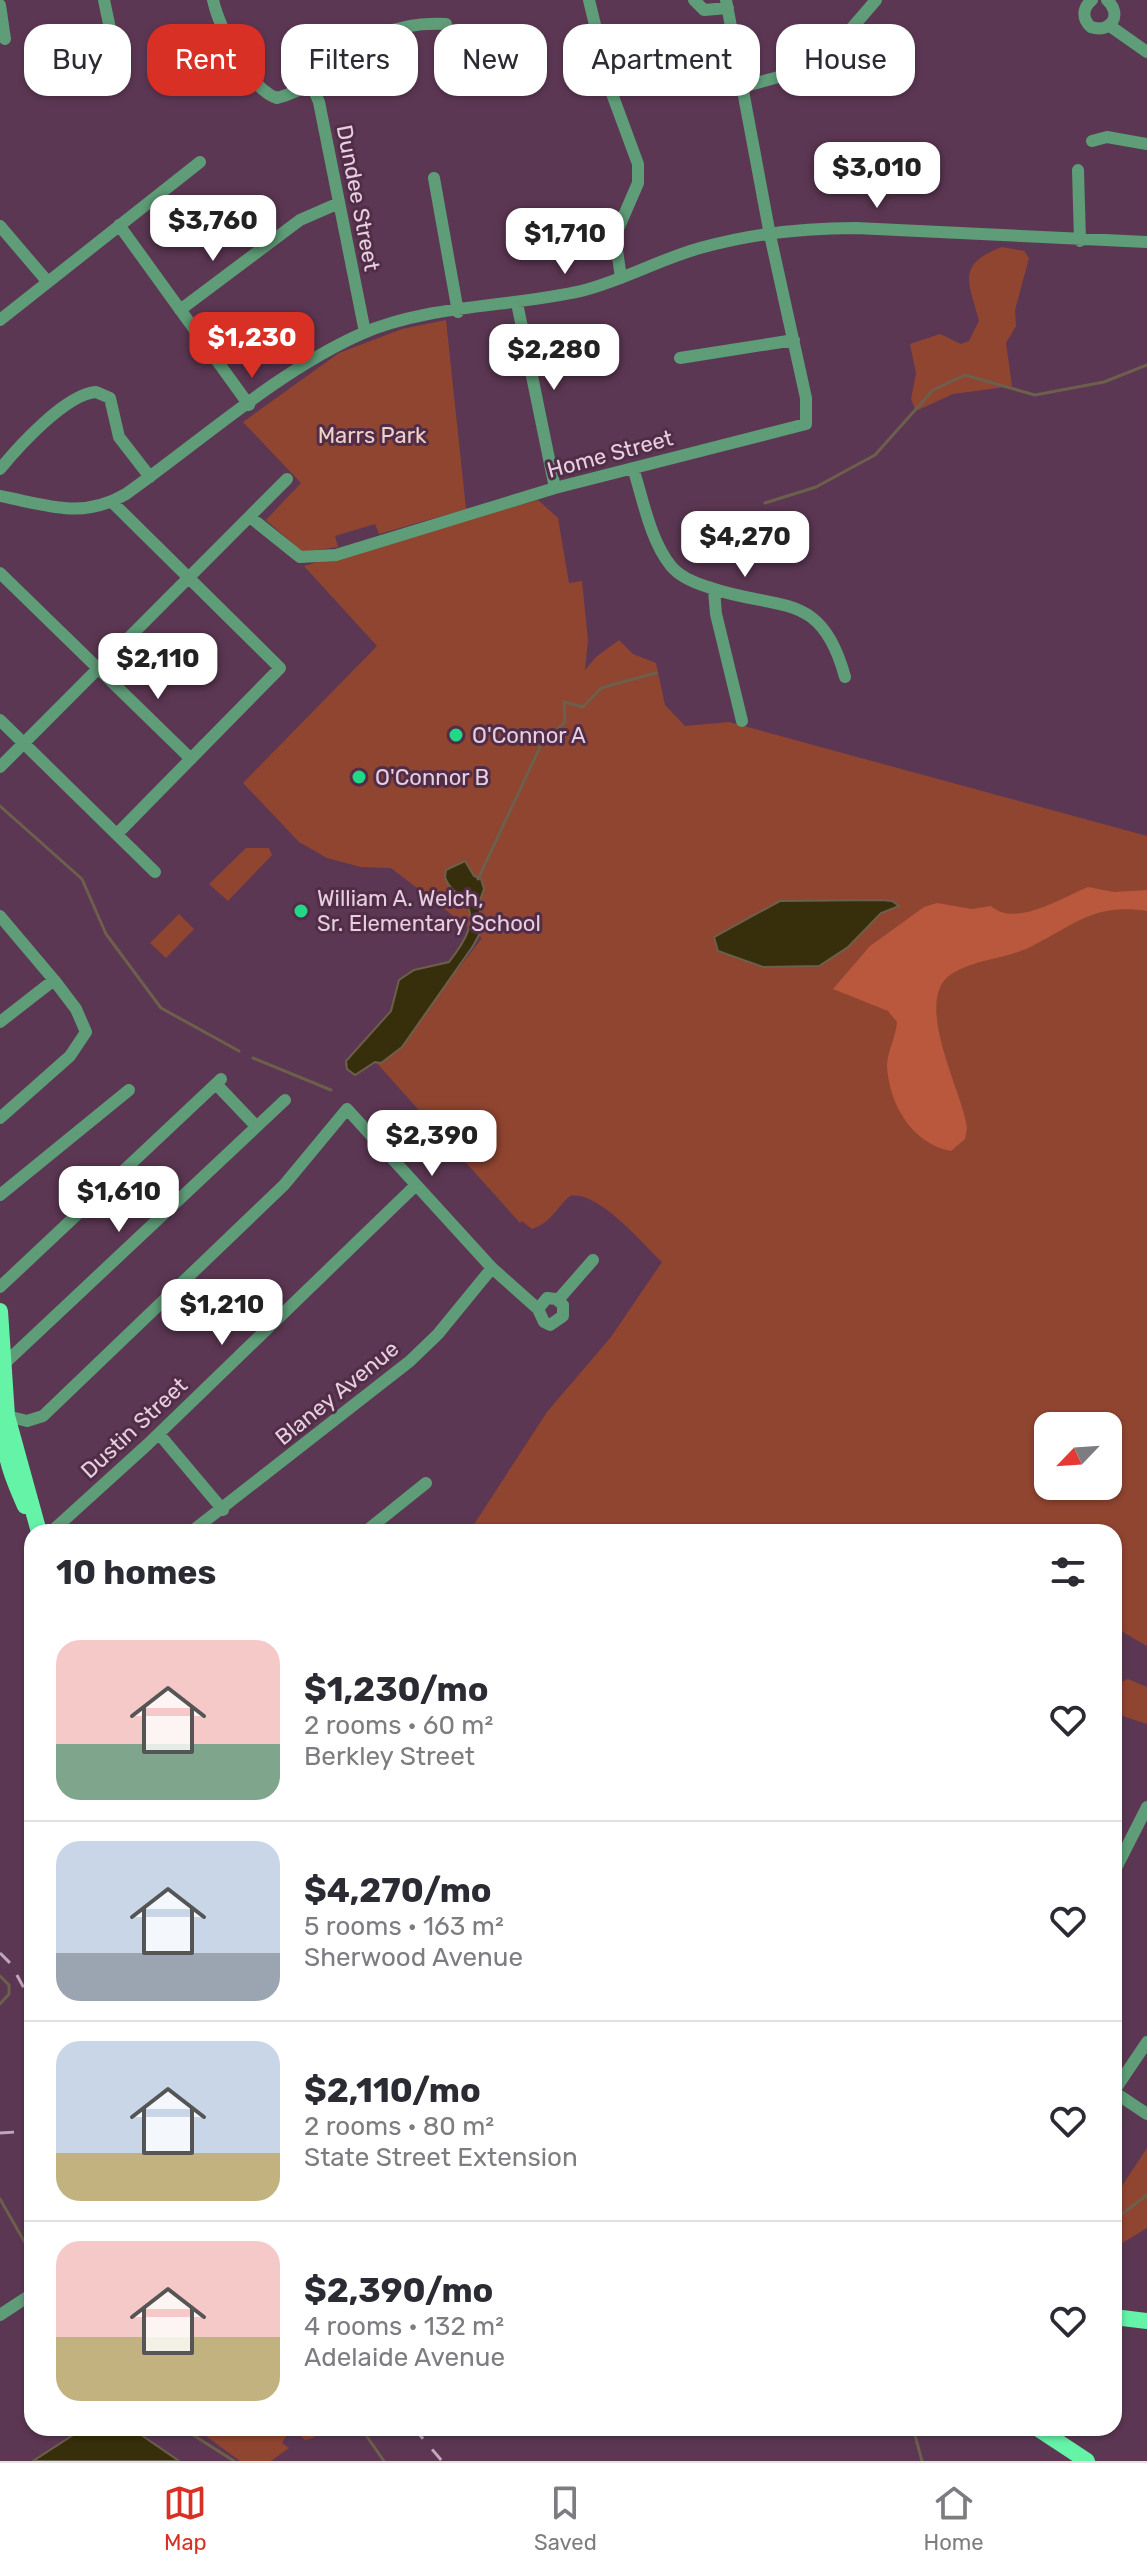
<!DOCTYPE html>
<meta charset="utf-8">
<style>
body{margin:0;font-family:Rubik,sans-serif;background:#f2f2f3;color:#2b2b33;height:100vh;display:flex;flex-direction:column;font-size:30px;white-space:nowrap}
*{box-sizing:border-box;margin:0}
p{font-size:26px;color:#7c7c81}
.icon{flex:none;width:44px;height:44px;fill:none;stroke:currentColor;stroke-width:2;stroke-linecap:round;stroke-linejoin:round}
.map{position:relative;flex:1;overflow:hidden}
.panel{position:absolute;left:24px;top:1524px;width:1098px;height:912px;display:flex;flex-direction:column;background:#fff;border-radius:24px;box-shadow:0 2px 6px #0004}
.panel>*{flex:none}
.hud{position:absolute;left:24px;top:24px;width:1100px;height:72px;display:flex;gap:16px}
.needle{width:52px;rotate:245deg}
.fabs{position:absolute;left:1034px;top:1412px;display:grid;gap:16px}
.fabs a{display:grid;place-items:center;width:88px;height:88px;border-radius:16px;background:#fff;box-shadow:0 2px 6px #0004;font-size:40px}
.price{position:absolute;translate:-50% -68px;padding:0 18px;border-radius:16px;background:#fff;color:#222;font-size:26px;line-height:52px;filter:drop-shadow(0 2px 4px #0008)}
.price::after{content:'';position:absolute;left:50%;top:48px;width:24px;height:18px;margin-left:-12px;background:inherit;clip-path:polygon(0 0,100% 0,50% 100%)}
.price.active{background:#d93025;color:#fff}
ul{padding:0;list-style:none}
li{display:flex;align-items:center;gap:24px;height:200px;padding:0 32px}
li+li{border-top:2px solid #e1e1e2}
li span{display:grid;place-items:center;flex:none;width:224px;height:160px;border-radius:24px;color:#555}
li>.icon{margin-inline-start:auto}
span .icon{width:96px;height:96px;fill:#fffc;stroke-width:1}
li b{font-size:34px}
h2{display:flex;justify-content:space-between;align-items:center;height:96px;padding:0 32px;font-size:34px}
.pill{padding:0 28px;border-radius:24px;background:#fff;box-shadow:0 2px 6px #0004;font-size:28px;line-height:72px}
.pill.active{background:#d93025;color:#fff}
.tabs{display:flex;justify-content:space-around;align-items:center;height:112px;border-top:2px solid #e1e1e2;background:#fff;font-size:22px;color:#7c7c81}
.tabs a{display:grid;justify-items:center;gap:4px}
.tabs .active{color:#d93025}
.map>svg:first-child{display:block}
.green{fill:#904530;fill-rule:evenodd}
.forest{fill:#b9583c}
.water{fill:#372f0b;stroke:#6c5f4b;stroke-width:2}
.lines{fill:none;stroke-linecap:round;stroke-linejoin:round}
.stream{stroke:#6c5f4b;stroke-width:3}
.minor{stroke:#5e9d78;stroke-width:12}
.major{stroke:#64f3a7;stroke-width:16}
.rail{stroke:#c1a7ba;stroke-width:3;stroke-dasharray:14 14;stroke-linecap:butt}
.poi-dot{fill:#21d887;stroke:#512d48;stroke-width:3}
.labels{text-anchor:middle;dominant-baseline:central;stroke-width:6;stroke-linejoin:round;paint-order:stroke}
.street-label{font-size:22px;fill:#e6cfdf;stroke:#512d48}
.park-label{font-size:22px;fill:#edd1c9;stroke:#512d48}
.poi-label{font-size:22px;fill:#e6cfdf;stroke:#512d48;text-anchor:start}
</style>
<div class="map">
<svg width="1147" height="2461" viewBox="0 0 1147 2461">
<rect width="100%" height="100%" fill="#5c3753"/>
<path class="green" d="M1002,247L1024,251L1029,258L1015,310L1016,326L1006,343L1012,386L953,394L916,411L911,399L916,373L910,344L940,334L961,344L969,341L979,321C970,284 954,265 1002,247Z
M446,320L466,509L379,534L375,524L335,536L338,547L302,552L266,520L301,483L243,422L339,353L402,329Z
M538,500L558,518L569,583L582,581L588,640L585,670L596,657L619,640L633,654L656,663L665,705L685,726L729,722L1147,836V1646L1114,1627V1532H469L547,1412L611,1337L662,1262C643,1244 598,1190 570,1196C556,1208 551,1223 532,1229L522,1221L520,1223L374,1060L449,981L482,938L391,868L361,867L327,858L299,842L243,783L377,646L304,566ZM1048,1426H1108V1486H1048Z
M246,848H269L272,855L228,901L209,884Z
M179,914L194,929L166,958L150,943Z
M1128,1679L1147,1687V1724L1114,1713V1686Z
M1147,2148V2228L1114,2248V2198Z
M195,2428H322L313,2438L305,2440L295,2431L288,2433L282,2443L289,2448L271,2461H240Z"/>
<path class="forest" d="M1088,887L1114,892L1147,890V911C1095,903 1077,923 1034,945C1009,959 978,958 953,973C910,998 963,1092 967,1128L965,1139L951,1151C912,1144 889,1104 887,1066C887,1052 896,1037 897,1022L888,1011L833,989L870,946L924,907L937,903L972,909L991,906C1015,928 1061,898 1088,887Z"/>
<path class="water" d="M465,861L474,876L481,879L484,889L480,900V933L473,946L402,1047L381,1063L375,1062L355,1075L347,1069L346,1061L391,1011L399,980L414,970L449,962C463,944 482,918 461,897C454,890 448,887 445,877L446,870Z
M881,900L892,901L899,906L881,913L848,947L819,966L763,967L718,951L714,937L780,901Z
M84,2428H131L179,2461H33Z"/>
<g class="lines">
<path class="stream" d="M765,503L816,487L875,455L933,390L965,375L1035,395L1104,382L1147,365
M0,806L82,879L106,934L161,1008L239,1051
M478,879L541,745L565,722L564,702L583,707L601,688L656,673
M253,1058L331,1090
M0,1976L9,1985V1994L0,2004
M0,2199L32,2255
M1114,2220L1147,2195
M182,2428L234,2461
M361,2428L384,2461
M913,2428L922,2461"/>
<path class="minor" d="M213,0C219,27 249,89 277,98C346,79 354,19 446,24
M589,0L611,91L638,164V183L615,236L621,278
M694,0L704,10L728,8
M1092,0C1082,8 1082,19 1091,27C1111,34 1123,14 1107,0
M0,5L5,39
M1110,26L1147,52
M102,78L116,57L104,0
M310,81L319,102L365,332
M742,87L819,66L876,0
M1092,141L1107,137L1147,144
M1078,170L1080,241
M434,178L458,312
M119,225L249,405
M0,226L47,281
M517,303L555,488
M180,310L300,220L339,203
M0,320L200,162
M680,358L794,340
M633,468C643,499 650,540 671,566C680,577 695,583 708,587C778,612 821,588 845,677
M0,469C19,446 66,394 96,392L110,398L119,437L150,477
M0,496C47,505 82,520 126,494C201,441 278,371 361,334C425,305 511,307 581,291C622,281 660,259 700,248C750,234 805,228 856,228L1147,242
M112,502L280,668L117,834
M250,517L300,557L336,555L555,488L806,424V398L770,235L726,0
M0,573L191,759
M714,590L716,614L742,721
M0,720L155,872
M0,767L287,479
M0,916L54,980
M0,1022L54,980L76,1009L86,1032L70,1056L0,1118
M216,1084L256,1126
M0,1195L129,1090
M0,1287L221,1079
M558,1300L593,1260
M4,1364L285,1100
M7,1416L27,1421L43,1416L284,1185L347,1109L492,1268L538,1309L547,1298L556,1299L563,1305V1316L550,1325L544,1322L538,1309
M159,1434L223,1510
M51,1532L148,1444L415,1186
M191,1532L410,1361L438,1334L492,1268
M365,1532L426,1483
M1114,1872L1147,1807
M1114,2091L1147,2042
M1114,2092L1147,2114
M0,2315L32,2294"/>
<path class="major" d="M0,1311L7,1416L39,1532
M7,1417C0,1449 12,1477 25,1506
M1114,2317L1147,2321
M1037,2428L1087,2461"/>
<path class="rail" d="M0,1953L11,1964L32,2003
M0,2133L32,2131
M414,2428L442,2461"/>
</g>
<g class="poi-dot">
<circle cx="456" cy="735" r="8"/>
<circle cx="359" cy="777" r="8"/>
<circle cx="301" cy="911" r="8"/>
</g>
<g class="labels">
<g class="street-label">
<text transform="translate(358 198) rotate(79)">Dundee Street</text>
<text transform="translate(610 454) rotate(-15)">Home Street</text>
<text transform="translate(337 1393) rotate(-39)">Blaney Avenue</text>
<text transform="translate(134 1428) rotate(-43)">Dustin Street</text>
</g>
<g class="park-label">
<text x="372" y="435">Marrs Park</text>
</g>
<g class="poi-label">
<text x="472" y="735">O'Connor A</text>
<text x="375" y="777">O'Connor B</text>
<text x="317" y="898">William A. Welch,<tspan x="317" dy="25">Sr. Elementary School</tspan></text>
</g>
</g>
</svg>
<div class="fabs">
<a><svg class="needle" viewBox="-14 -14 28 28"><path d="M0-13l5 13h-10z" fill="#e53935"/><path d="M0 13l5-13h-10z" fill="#7c7c81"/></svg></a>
</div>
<b class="price" style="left:877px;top:210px">$3,010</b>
<b class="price" style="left:213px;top:263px">$3,760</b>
<b class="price" style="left:565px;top:276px">$1,710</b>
<b class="price active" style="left:252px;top:380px">$1,230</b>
<b class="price" style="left:554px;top:392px">$2,280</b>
<b class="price" style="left:745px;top:579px">$4,270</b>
<b class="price" style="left:158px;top:701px">$2,110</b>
<b class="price" style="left:432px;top:1178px">$2,390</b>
<b class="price" style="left:119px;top:1234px">$1,610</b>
<b class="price" style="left:222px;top:1347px">$1,210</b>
<div class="hud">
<a class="pill">Buy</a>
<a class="pill active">Rent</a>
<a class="pill">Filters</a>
<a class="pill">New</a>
<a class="pill">Apartment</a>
<a class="pill">House</a>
</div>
<section class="panel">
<h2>10 homes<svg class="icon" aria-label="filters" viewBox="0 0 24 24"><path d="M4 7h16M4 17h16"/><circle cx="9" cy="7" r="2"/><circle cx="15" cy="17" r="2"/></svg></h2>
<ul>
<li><span style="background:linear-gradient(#f6c9c9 65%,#7fa58c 0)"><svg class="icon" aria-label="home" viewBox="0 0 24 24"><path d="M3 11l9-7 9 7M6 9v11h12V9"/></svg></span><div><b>$1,230/mo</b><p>2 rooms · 60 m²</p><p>Berkley Street</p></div><svg class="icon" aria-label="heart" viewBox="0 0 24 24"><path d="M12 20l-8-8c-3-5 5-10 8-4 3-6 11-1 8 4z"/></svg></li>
<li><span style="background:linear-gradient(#c9d6e8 70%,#9aa5b1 0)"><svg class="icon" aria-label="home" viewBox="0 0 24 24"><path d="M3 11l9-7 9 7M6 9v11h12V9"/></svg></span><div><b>$4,270/mo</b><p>5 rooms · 163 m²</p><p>Sherwood Avenue</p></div><svg class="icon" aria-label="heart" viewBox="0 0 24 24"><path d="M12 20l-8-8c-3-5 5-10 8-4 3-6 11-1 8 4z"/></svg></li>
<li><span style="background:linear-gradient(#c9d6e8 70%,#c2b280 0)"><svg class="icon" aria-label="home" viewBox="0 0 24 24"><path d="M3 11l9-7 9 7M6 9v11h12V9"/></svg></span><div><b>$2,110/mo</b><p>2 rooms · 80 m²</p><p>State Street Extension</p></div><svg class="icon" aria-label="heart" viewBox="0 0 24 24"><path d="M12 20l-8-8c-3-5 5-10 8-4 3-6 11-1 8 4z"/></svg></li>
<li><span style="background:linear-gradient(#f6c9c9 60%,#c2b280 0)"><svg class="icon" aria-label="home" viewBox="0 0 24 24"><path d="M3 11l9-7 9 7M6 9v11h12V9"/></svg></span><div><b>$2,390/mo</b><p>4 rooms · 132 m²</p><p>Adelaide Avenue</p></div><svg class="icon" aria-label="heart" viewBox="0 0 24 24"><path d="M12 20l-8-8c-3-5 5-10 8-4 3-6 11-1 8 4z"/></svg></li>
</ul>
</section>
</div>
<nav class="tabs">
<a class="active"><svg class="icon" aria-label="map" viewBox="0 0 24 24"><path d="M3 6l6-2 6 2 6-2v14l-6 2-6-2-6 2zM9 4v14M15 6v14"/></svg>Map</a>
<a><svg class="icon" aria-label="saved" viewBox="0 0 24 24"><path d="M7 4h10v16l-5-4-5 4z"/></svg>Saved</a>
<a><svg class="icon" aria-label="home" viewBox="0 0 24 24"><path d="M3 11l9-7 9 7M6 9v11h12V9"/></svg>Home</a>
</nav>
